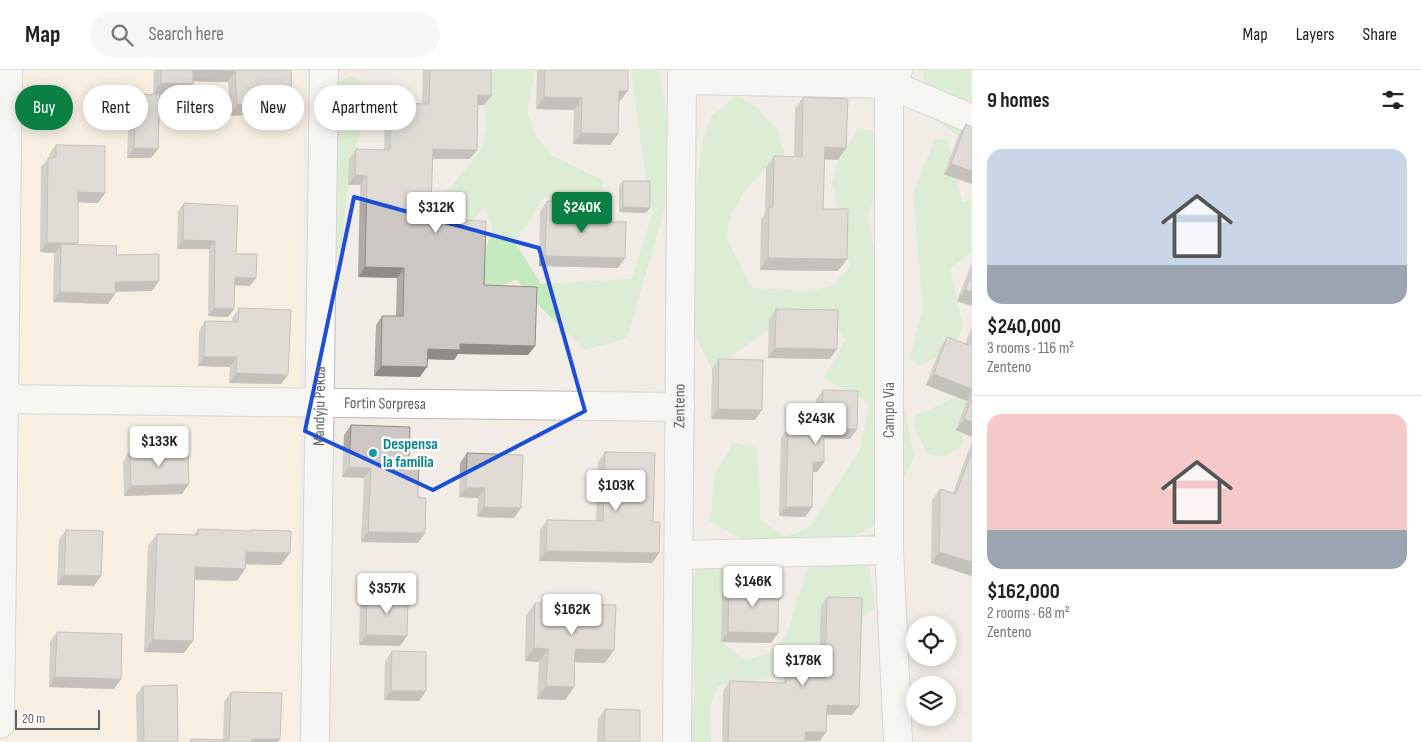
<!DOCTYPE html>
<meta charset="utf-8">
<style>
body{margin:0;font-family:"Sofia Sans Condensed",sans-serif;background:#f6f6f6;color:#222;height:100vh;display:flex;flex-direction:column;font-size:19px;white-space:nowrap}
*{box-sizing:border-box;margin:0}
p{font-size:16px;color:#767676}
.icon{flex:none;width:28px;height:28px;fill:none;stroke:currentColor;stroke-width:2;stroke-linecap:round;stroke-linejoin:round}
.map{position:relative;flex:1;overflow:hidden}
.side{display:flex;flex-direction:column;background:#fff;width:450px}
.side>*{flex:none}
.guide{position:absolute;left:15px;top:15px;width:475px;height:45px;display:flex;gap:10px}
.controls{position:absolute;left:906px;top:546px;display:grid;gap:10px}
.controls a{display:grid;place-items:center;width:50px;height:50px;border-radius:50%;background:#fff;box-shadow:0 2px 12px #0003;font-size:25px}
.scale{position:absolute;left:15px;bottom:12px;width:85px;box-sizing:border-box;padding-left:5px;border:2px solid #5d6367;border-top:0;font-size:14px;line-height:18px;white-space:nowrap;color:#5d6367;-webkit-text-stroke:4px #fff;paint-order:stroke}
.price{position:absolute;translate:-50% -42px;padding:0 11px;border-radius:5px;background:#fff;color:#222;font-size:16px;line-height:32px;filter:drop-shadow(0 1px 2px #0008)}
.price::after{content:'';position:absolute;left:50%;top:30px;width:15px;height:11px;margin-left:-8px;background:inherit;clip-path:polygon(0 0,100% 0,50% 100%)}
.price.selected{background:#0b8043;color:#fff}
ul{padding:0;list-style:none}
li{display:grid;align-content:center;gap:10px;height:265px;padding:0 15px}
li+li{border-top:1px solid #e0e0e0}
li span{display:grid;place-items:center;height:155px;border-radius:15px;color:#555}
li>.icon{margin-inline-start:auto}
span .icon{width:90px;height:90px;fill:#fffc;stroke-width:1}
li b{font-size:21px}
h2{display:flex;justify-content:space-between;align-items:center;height:60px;padding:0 15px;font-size:21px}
.pill{padding:0 18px;border-radius:22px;background:#fff;box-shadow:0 2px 12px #0003;font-size:18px;line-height:45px}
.pill.selected{background:#0b8043;color:#fff}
header{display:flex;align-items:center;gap:30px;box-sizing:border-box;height:70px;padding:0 25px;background:#fff;border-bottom:1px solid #e0e0e0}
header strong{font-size:24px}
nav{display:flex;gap:28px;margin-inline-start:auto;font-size:18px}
.search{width:350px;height:45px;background:#f6f6f6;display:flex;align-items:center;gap:12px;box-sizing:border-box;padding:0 18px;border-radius:28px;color:#767676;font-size:19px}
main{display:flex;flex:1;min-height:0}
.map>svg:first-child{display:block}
.commercial{fill:#fff1dc}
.green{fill:#c6eabf}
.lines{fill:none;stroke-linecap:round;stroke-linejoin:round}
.minor-casing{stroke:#b6b9bd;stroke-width:30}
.minor{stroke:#fff;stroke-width:28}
.wall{fill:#afaba7}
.shaded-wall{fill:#8f8b88}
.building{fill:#ccc7c2;stroke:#8f8b88}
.marked{fill:none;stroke:#1d4ed8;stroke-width:4;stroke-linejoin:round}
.culture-dot{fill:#0f9aa8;stroke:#fff;stroke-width:2}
.labels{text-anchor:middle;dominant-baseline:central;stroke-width:5;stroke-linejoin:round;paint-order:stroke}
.street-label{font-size:16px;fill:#5d6367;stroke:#fff}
.culture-label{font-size:16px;font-weight:bold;fill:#0d838f;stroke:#fff;text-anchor:start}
</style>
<header>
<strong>Map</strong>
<div class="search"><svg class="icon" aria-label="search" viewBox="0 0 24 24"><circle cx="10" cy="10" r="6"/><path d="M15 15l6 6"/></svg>Search here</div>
<nav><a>Map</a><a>Layers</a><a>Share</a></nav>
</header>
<main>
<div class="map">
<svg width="972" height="672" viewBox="0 0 972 672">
<rect width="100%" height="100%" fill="#f1ece5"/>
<path class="commercial" d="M7,0H303L297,672H0Z"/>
<path class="green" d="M485,0H535L527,41L536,66L553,86L604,111L589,155L545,127L515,172L541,214L632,209L653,141L647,116L631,0H660L674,107L627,268L585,280L530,227L517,210L468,227L493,158L484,138L452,174L426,162L432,138L481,81L487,58L484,35Z
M923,0H972V74L942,55L925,19Z
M351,5L370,18L348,115L341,180L328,196L329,18Z
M736,26L758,38L777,59L785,85L766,98L745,120L731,144L726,167L752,218L807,221L832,216L850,197L832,113L838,90L858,59L883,62L887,84L868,146L914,387L883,451L834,477L867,482L875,538L855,552L826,560L799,603L717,616L710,637L711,672H689L695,623L690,514L702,488L727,478L737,501L722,522L721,572L746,590L769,583L786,566L808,498L828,481L774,488L710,451L715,404L733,373L757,378L761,450L786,467L810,457L860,380L869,333L824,308L845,270L831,250L779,253L712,299L694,264L692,148L703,70L712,46Z
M935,69L948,70L962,132L972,130V184L971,183L950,198L963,256L959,267L950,279L919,296L910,287L923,238L913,124Z
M972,310V321L961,376L944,387L927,383L914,358L915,346L957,327Z"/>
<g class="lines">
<g class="minor-casing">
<g id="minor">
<path d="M683,10L889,14L972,49"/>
<path id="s1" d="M0,329L680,337"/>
<path d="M679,485L889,480"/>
<path d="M0,654L8,0"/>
<path id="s2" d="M315,672L324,0"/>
<path id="s3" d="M677,672L682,0"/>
<path d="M898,672L889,480V14L890,8L898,0"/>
</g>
</g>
<use href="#minor" class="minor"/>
</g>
<path class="wall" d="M154,0H299H291L292,32L285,43L230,46L228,12L193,11L185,25L153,24Z
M423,0H491V26L484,35H478L470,89H432L431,136L433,150L484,215L535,276L528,285L458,284L454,290L427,289L420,307L374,306L376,255L382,246H396L397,208L358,207L360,115H348L349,89L356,79L384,80L385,42L391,33H422Z
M537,0H628L619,32L618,64L610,75L573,74L574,40L536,39Z
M136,24L158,79L151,88H127L129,34Z
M803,27L838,90L824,89L823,139L838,201L760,200L761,149L765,144L766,98L774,86L794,87L795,39Z
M966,54L972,57V114L944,104L959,64Z
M56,75L105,123L98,133L78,132L76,175L116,185L152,221H115L108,234L53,232L54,184L55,183L40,182L41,97L49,88V85Z
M623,111L646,143L619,142V116Z
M547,131L578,151L625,188L618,198L539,196L540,141Z
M184,133L236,184L250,216L235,215L234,239L228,247L208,246L209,179H177L178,142Z
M972,192V236L957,231Z
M239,238L281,314L229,313L230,297L198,296L199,261L205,251L232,252V248Z
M776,239L830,289L768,288L769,249Z
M972,256V367L956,360L967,331L926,315L940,279L947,267L965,274Z
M719,289L755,350L711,349L712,299Z
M823,320L857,359L850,369L824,368V392L817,402H812V437L805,447L779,446L781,368L788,358H815L816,330Z
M351,355L409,389L418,427L425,463L418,473L361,472L364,408L342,407L344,365Z
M972,371V506L931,493L932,430L940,419L953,423Z
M130,381L182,424L124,426L123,391Z
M605,382L653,452L659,483L652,493L539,491L540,460L547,450L596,451L598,392Z
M467,383L514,448L477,447L478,428L459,427L460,393Z
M198,459L249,461L250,460L281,495L246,494L245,499L237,511L195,510L184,583L144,582L148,476L157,464L194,465Z
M66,460L94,516L57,515L59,470Z
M729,512L778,563L771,573L721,572L722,522Z
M367,524L400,576L359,575L360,534Z
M827,527L852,645H827L820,671L722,672L723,621L730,611L783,613L786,607L818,608L821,536Z
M535,533L605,593L575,592L574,617L565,630L537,629L539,592L525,591L526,546Z
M57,562L121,609L114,619L49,617L50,572Z
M392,581L426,621L419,631L384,630L385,591Z
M143,616L178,672H137L136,625Z
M231,622L278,672H189L191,669L223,670L224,632Z
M605,639L640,672H597L598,649Z"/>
<path class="shaded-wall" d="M193,0L235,1L228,12L185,11Z
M161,13L193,14L185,25L153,24Z
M619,21H628L619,32H611Z
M478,25L491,26L484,35H471Z
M544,27L582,28L574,40L536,39Z
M292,32L285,43L230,46L237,35Z
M581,63L618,64L610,75L573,74Z
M825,77L846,78L838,90L816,89Z
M134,78L158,79L151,88H127Z
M433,79L477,80L470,89H426Z
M951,94L972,101V114L944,104Z
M355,105L367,106L360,115H348Z
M78,122L105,123L98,133L71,132Z
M623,137L650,138L646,143L619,142Z
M183,170L215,171L209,179H177Z
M47,173H78L71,183L61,174L55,183L40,182Z
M545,186L625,188L618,198L539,196Z
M768,188L847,189L838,201L760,200Z
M365,197L404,198L397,208L358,207Z
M235,207L256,208L250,216L229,215Z
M159,211L152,221L108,222L115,212Z
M965,220L972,222V236L957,231Z
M60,222L115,224L108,234L53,232Z
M214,238L234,239L228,247L208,246Z
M460,274L535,276L528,285L458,284L454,290L421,289L428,279Z
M775,278L837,279L830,289L768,288Z
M204,287H237L230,297L198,296Z
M381,296L427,297L420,307L374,306Z
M236,303L288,305L281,314L229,313Z
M934,304L972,319V323L967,331L926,315Z
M718,339L762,340L755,350L711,349Z
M964,349L972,352V367L956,360Z
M824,358L857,359L850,369L818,368Z
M813,392H824L817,402H806Z
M349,397L371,398L364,408L342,407Z
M189,414L182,424L124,426L131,416Z
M466,418H485L478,428L459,427Z
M484,437L521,438L514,448L477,447Z
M786,437H812L805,447L779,446Z
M368,462L425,463L418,473L361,472Z
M546,481L659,483L652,493L539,491Z
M246,482L290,483L281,495L238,494Z
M939,482L972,492V506L931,493Z
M195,497L245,499L237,511L187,509Z
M64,505L101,506L94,516L57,515Z
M728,562L778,563L771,573L721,572Z
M366,565L407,566L400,576L359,575Z
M153,570L193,571L184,583L144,582Z
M534,578L548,579L539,592L525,591Z
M575,579L614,580L605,593L566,592Z
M55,607L121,609L114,619L49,617Z
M546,616L574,617L565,630L537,629Z
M391,621H426L419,631L384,630Z
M827,635L859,636L852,645L821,644Z
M805,662H826L820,671H799Z
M252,669H280L278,672H249Z"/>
<path class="building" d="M161,0H291L292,32L237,35L235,1L193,0V14L161,13Z
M430,0H491V26L478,25L477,80L433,79L431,136H433V150L486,151L484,215L537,217L535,276L460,274V280L428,279L427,297L381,296L382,246H403L404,198L365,197L367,106L355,105L356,79L390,80L391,33L429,34Z
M545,0H628V21H619L618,64L581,63L582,28L544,27Z
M136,24L160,25L158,79L134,78Z
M803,27L848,29L846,78L825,77L823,139H848L847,189L768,188L769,137H773L774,86L802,87Z
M966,54L972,57V101L951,94Z
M56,75L105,76V123L78,122V173H47L48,88L56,87Z
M623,111H650V138L623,137Z
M547,131L578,132V151L626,152L625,188L545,186Z
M184,133L238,136L236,184H257L256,208L235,207L234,239L214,238L215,171L183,170Z
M61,174L117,176L116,185L159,184V211L115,212V224L60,222Z
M972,202V222L965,220Z
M239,238L291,240L288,305L236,303L237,287H204L205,251L238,252Z
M776,239L838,240L837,279L775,278Z
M972,266V319L934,304L947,267L969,275Z
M719,289L763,290L762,340L718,339Z
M823,320L858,321L857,359L824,358V392H813L812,437H786L788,358H822Z
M972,327V352L964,349Z
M351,355L410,357L409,389H419L418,427L426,428L425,463L368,462L371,398L349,397Z
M188,380L189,414L131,416L130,381Z
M972,381V492L939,482L940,419L956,424Z
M605,382L655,383L653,452H660L659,483L546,481L547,450L603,451Z
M467,383L523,385L521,438L484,437L485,418H466Z
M198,459L249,461L250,460L291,461L290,483L246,482L245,499L195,497L193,571L153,570L157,464L198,465Z
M66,460L103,461L101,506L64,505Z
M729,512L779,514L778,563L728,562Z
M367,524L408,525L407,566L366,565Z
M827,527L862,528L859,636L827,635L826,662H805V672H728L730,611L786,613V607L825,608Z
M535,533L616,535L614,580L575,579L574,617L546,616L548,579L534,578Z
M57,562L122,564L121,609L55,607Z
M392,581L426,582V621H391Z
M177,615L178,672H144L143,616Z
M231,622L282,623L280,669H252L251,672H191V669L229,670Z
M605,639L640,640V672H604Z"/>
<path d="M0 0H972V672H0ZM354,127L539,178L585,341L433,420L305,361Z" fill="#f1ece5" fill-opacity=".55" fill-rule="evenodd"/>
<path class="marked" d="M354,127L539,178L585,341L433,420L305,361Z"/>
<circle class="culture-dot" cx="373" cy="383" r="5"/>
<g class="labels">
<g class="street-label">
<text stroke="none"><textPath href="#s1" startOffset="385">Fortin Sorpresa</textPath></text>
<text stroke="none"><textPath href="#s2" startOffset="336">Mandyju Pekua</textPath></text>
<text stroke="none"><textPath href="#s3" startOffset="336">Zenteno</textPath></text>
<text transform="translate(889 340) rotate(-90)">Campo Via</text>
</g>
<g class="culture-label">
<text x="383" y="374">Despensa<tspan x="383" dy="18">la familia</tspan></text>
</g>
</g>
</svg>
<div class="controls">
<a><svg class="icon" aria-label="locate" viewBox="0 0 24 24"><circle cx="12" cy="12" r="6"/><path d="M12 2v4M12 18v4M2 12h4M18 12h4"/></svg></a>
<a><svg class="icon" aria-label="layers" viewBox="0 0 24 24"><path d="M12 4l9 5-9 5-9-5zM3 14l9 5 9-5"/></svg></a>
</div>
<div class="scale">20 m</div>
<b class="price" style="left:436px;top:164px">$312K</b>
<b class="price selected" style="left:582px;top:164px">$240K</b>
<b class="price" style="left:816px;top:375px">$243K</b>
<b class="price" style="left:159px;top:398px">$133K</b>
<b class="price" style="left:616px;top:442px">$103K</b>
<b class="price" style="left:753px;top:538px">$146K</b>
<b class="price" style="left:387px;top:545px">$357K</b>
<b class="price" style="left:572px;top:566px">$162K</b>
<b class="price" style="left:803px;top:617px">$178K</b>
<div class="guide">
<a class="pill selected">Buy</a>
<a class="pill">Rent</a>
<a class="pill">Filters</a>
<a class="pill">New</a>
<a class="pill">Apartment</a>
</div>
</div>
<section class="side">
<h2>9 homes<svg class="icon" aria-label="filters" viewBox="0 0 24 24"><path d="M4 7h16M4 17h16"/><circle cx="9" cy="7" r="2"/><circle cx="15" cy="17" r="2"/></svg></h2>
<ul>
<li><span style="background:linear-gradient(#c9d6e8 75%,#9aa5b1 0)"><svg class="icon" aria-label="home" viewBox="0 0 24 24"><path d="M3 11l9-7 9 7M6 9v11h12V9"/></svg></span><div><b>$240,000</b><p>3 rooms · 116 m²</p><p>Zenteno</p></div></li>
<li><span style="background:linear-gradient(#f6c9c9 75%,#9aa5b1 0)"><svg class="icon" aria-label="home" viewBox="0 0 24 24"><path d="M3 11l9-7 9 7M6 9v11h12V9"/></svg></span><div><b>$162,000</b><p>2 rooms · 68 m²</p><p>Zenteno</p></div></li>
</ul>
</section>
</main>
